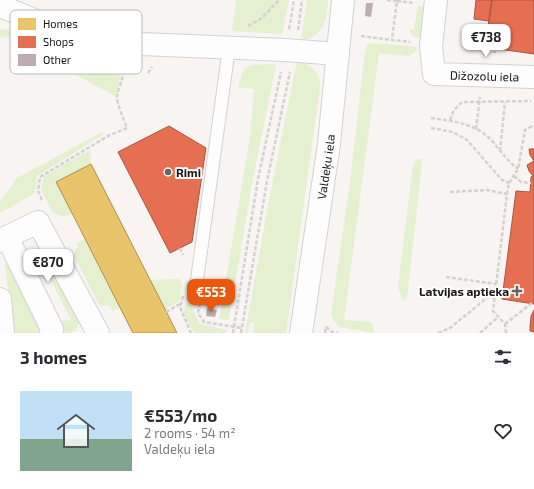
<!DOCTYPE html>
<meta charset="utf-8">
<style>
body{margin:0;font-family:"Exo 2",sans-serif;background:#f7f7f7;color:#2b2b33;height:100vh;display:flex;flex-direction:column;font-size:15px;white-space:nowrap}
*{box-sizing:border-box;margin:0}
p{font-size:13px;color:#7c7c81}
.icon{flex:none;width:22px;height:22px;fill:none;stroke:currentColor;stroke-width:2;stroke-linecap:round;stroke-linejoin:round}
.map{position:relative;height:333px;overflow:hidden}
.side{display:flex;flex-direction:column;background:#fff;flex:1}
.side>*{flex:none}
.price{position:absolute;translate:-50% -34px;padding:0 9px;border-radius:8px;background:#fff;color:#222;font-size:13px;line-height:26px;filter:drop-shadow(0 1px 2px #0008)}
.price::after{content:'';position:absolute;left:50%;top:24px;width:12px;height:9px;margin-left:-6px;background:inherit;clip-path:polygon(0 0,100% 0,50% 100%)}
.price.selected{background:#ea580c;color:#fff}
ul{padding:0;list-style:none}
li{display:flex;align-items:center;gap:12px;height:100px;padding:0 20px}
li span{display:grid;place-items:center;flex:none;width:112px;height:80px;border-radius:0px;color:#555}
li>.icon{margin-inline-start:auto}
span .icon{width:48px;height:48px;fill:#fffc;stroke-width:1}
li b{font-size:17px}
h2{display:flex;justify-content:space-between;align-items:center;height:48px;padding:0 20px;font-size:17px}
.map>svg:first-child{display:block}
.green{fill:#e4f0cf}
.homes{fill:#e9c46a;stroke:#ab9051}
.shops{fill:#e76f51;stroke:#aa5540}
.building{fill:#bdaeb3}
.lines{fill:none;stroke-linecap:round;stroke-linejoin:round}
.service-casing{stroke:#d4d2d0;stroke-width:14}
.minor-casing{stroke:#d4d2d0;stroke-width:24}
.tertiary-casing{stroke:#d4d2d0;stroke-width:24}
.path{stroke:#d3d1d1;stroke-width:2.5;stroke-dasharray:4 2;stroke-linecap:butt}
.service{stroke:#fefdfd;stroke-width:12}
.minor{stroke:#fefdfd;stroke-width:22}
.tertiary{stroke:#fefdfd;stroke-width:22}
.poi-dot{fill:#676564;stroke:#fff;stroke-width:1.5}
.labels{text-anchor:middle;dominant-baseline:central;stroke-width:4;stroke-linejoin:round;paint-order:stroke}
.street-label{font-size:12px;fill:#1a1817;stroke:#fff}
.poi-label{font-size:12px;font-weight:bold;fill:#1a1817;stroke:#fff;text-anchor:start}
.key{fill:#fff;stroke:#babab9;stroke-width:1}
.key-label{font-size:11px;fill:#1a1817}
</style>
<div class="map">
<svg width="534" height="333" viewBox="0 0 534 333">
<rect width="100%" height="100%" fill="#f7f4f2"/>
<path class="green" d="M236,0H289L282,34L232,31Z
M307,0H328C327,19 324,38 301,40Z
M418,6H425L421,37H413L409,30L414,29Z
M8,29C25,33 41,42 58,47C79,53 102,51 120,65V76L116,97L12,39L2,36L0,38V30Z
M371,43L412,46L417,47V50L409,56L379,53L344,320L370,322L373,325V333L340,327L333,320L331,314L350,183L365,51L368,44Z
M297,61C311,66 320,70 320,87L286,333H253L254,323H250L248,333H245L269,200Z
M268,64L276,65L253,178L229,320L219,319L250,138L254,89L238,87L244,69L252,65Z
M102,132L104,134L37,176L35,193L0,213V202L17,178Z
M90,150L91,164L56,182L73,215L62,216L53,213L41,190L44,176Z
M417,159H420L422,163L407,298L403,301L398,287L413,165Z
M85,239L120,307L113,311L109,305L100,306L74,256L75,251L78,247L77,243Z
M41,251L79,321L76,330L70,333H60L56,322L71,320L43,264H30L26,259L31,253Z
M11,262L42,320L38,333H14L5,265Z
M179,279L182,284L179,302L165,309L150,280Z
M189,302L200,324L227,330L226,333H194L184,314L185,304Z"/>
<path class="homes" d="M91,164L165,309L177,333H133L73,215L56,182Z"/>
<path class="shops" d="M476,0H492L489,21L474,19Z
M492,0H534V54L485,47Z
M169,126L206,148L192,242L170,253L118,152Z
M529,149H534V304L502,299L516,191L530,192L531,177L533,176L529,171L527,165L534,161L530,155Z
M534,310V332L530,331V327L531,316Z"/>
<path class="building" d="M366,3H373L371,17L365,16Z
M207,308L217,310L215,317L206,316Z"/>
<g class="lines">
<g class="service-casing">
<path id="service" d="M196,287L229,48"/>
</g>
<g class="minor-casing">
<g id="minor">
<path id="s1" d="M436,0L431,46L434,74L534,77"/>
<path d="M0,6L64,32L141,44L285,50L338,54"/>
<path d="M7,237L52,329L51,333"/>
<path d="M0,241L7,237L38,222L98,333"/>
<path d="M0,299L3,333"/>
</g>
</g>
<g class="tertiary-casing">
<g id="tertiary">
<path id="s2" d="M301,333L329,144L343,0"/>
</g>
</g>
<path class="path" d="M387,0L397,1L392,39
M397,1L414,3
M248,26L262,18L279,0
M289,29L294,0
M298,30L302,0
M361,36L410,42
M484,55L485,51L496,52
M148,73L152,67
M431,118C454,121 478,124 493,142C501,152 508,161 518,169
M450,120L454,110L462,102L531,101
M431,128L453,132L467,140L502,180L509,183
M476,129L480,97
M500,151L505,102
M514,176L521,182L531,183
M450,192L487,190L507,194
M42,200L38,191L40,177L108,136L127,128C124,120 117,104 117,97C118,85 128,74 120,63
M180,248L183,255
M446,277L496,284
M183,296L180,307L191,333
M200,303L198,313L204,322L242,328
M166,312L180,304
M505,324L532,303
M326,327L332,332L338,333
M233,333L258,179L281,72
M241,333L267,181L290,72
M325,333L326,326
M438,333L450,328L488,297L494,298
M480,333L498,317
M506,333L505,324L493,311L507,194L509,183L518,169L525,130L534,125"/>
<use href="#service" class="service"/>
<use href="#minor" class="minor"/>
<use href="#tertiary" class="tertiary"/>
</g>
<g class="poi-dot">
<circle cx="168" cy="172" r="4"/>
<path d="M515 285h4v4h4v4h-4v4h-4v-4h-4v-4h4z"/>
</g>
<g class="labels">
<g class="street-label">
<text stroke="none"><textPath href="#s1" startOffset="125">Dižozolu iela</textPath></text>
<text stroke="none"><textPath href="#s2" startOffset="168">Valdeķu iela</textPath></text>
</g>
<g class="poi-label">
<text x="176" y="172">Rimi</text>
<text x="509" y="291" text-anchor="end">Latvijas aptieka</text>
</g>
</g>
<rect x="10" y="10" width="132" height="64" rx="6" class="key"/>
<rect x="18" y="18" width="18" height="12" fill="#e9c46a"/>
<rect x="18" y="36" width="18" height="12" fill="#e76f51"/>
<rect x="18" y="54" width="18" height="12" fill="#bdaeb3"/>
<g class="key-label">
<text x="43" y="28">Homes</text>
<text x="43" y="46">Shops</text>
<text x="43" y="64">Other</text>
</g>
</svg>
<b class="price" style="left:486px;top:58px">€738</b>
<b class="price" style="left:48px;top:283px">€870</b>
<b class="price selected" style="left:211px;top:313px">€553</b>
</div>
<section class="side">
<h2>3 homes<svg class="icon" aria-label="filters" viewBox="0 0 24 24"><path d="M4 7h16M4 17h16"/><circle cx="9" cy="7" r="2"/><circle cx="15" cy="17" r="2"/></svg></h2>
<ul>
<li><span style="background:linear-gradient(#bfe0f5 60%,#7fa58c 0)"><svg class="icon" aria-label="home" viewBox="0 0 24 24"><path d="M3 11l9-7 9 7M6 9v11h12V9"/></svg></span><div><b>€553/mo</b><p>2 rooms · 54 m²</p><p>Valdeķu iela</p></div><svg class="icon" aria-label="heart" viewBox="0 0 24 24"><path d="M12 20l-8-8c-3-5 5-10 8-4 3-6 11-1 8 4z"/></svg></li>
</ul>
</section>
